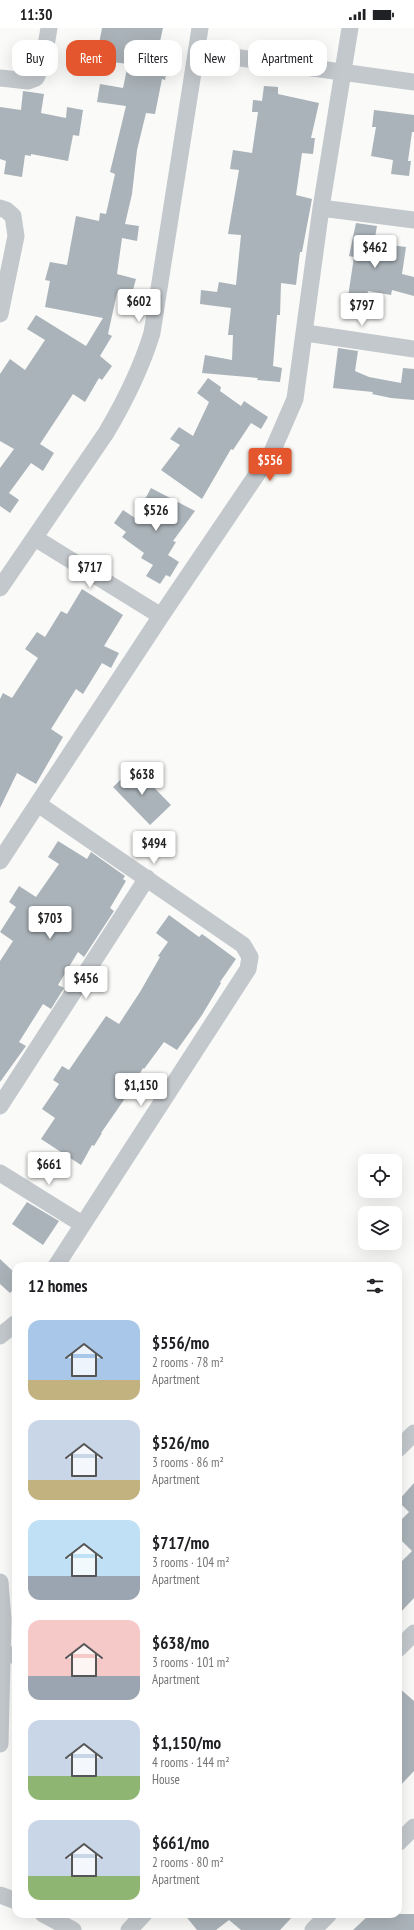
<!DOCTYPE html>
<meta charset="utf-8">
<style>
body{margin:0;font-family:"PT Sans Narrow",sans-serif;background:#f6f6f6;color:#202124;height:100vh;display:flex;flex-direction:column;font-size:15px;white-space:nowrap}
*{box-sizing:border-box;margin:0}
p{font-size:13px;color:#757577}
.icon{flex:none;width:22px;height:22px;fill:none;stroke:currentColor;stroke-width:2;stroke-linecap:round;stroke-linejoin:round}
.map{position:relative;flex:1;overflow:hidden}
.sheet{position:absolute;left:12px;top:1234px;width:390px;height:656px;display:flex;flex-direction:column;background:#fff;border-radius:12px;box-shadow:0 4px 16px #0002}
.sheet>*{flex:none}
.banner{position:absolute;left:12px;top:12px;width:390px;height:36px;display:flex;gap:8px}
.buttons{position:absolute;left:358px;top:1126px;display:grid;gap:8px}
.buttons a{display:grid;place-items:center;width:44px;height:44px;border-radius:8px;background:#fff;box-shadow:0 4px 16px #0002;font-size:20px}
.price{position:absolute;translate:-50% -34px;padding:0 9px;border-radius:4px;background:#fff;color:#222;font-size:13px;line-height:26px;filter:drop-shadow(0 1px 2px #0008)}
.price::after{content:'';position:absolute;left:50%;top:24px;width:12px;height:9px;margin-left:-6px;background:inherit;clip-path:polygon(0 0,100% 0,50% 100%)}
.price.on{background:#e4572e;color:#fff}
ul{padding:0;list-style:none}
li{display:flex;align-items:center;gap:12px;height:100px;padding:0 16px}
li span{display:grid;place-items:center;flex:none;width:112px;height:80px;border-radius:12px;color:#555}
li>.icon{margin-inline-start:auto}
span .icon{width:48px;height:48px;fill:#fffc;stroke-width:1}
li b{font-size:17px}
h2{display:flex;justify-content:space-between;align-items:center;height:48px;padding:0 16px;font-size:17px}
.tag{padding:0 14px;border-radius:12px;background:#fff;box-shadow:0 4px 16px #0002;font-size:14px;line-height:36px}
.tag.on{background:#e4572e;color:#fff}
.status{display:flex;justify-content:space-between;align-items:center;height:28px;padding:0 20px;background:#fff;direction:ltr}
.status svg{height:11px;fill:currentColor}
.map>svg:first-child{display:block}
.building{fill:#aab3b9}
.lines{fill:none;stroke-linecap:round;stroke-linejoin:round}
.minor{stroke:#c3c8cc;stroke-width:17}
</style>
<div class="status"><b>11:30</b><svg viewBox="0 0 49 12"><path d="M0 12V9h3v3zM5 12V6h3v6zM10 12V3h3v9zM15 12V0h3v12zM26 1h20v11H26zM47 4h2v5h-2z"/></svg></div>
<div class="map">
<svg width="414" height="1902" viewBox="0 0 414 1902">
<rect width="100%" height="100%" fill="#fafaf8"/>
<path class="building" d="M102,0H163L157,27L169,30L165,52L162,51L155,86L146,85L137,122L132,166L125,196L139,198L137,213L122,210L117,246L136,251L131,269L117,265L108,306L112,308L100,328L112,338L102,352L99,350L85,374L73,366L40,416L54,425L43,443L31,435L9,465L19,472L10,485L0,478V440L14,421L0,413V346L10,331L25,342L45,312L27,301L36,287L86,318L103,290L45,279L50,253L45,252L50,234L67,237L76,188L99,193L100,185L106,186L115,146L110,144L126,78L97,74L100,56L123,60L128,36L96,32Z
M264,58L278,59V66L319,75L311,110H315L313,126L302,125L296,167L312,171L302,224H300L296,257L281,255L280,287H277L273,338L282,340L280,354L257,352L258,350L202,345L205,327L232,332L233,307H228L231,280L200,276L201,262L217,264L219,254L236,257L241,207L228,206L239,142L230,141L233,122L252,125L258,84H252L253,72L262,73Z
M23,63L44,66L41,85L66,90L67,79L83,82L79,108L73,107L68,133L31,126V128L25,127L22,149L4,146L6,133L0,131V79L21,82Z
M374,82L414,87V104H412L408,133H411L409,148L391,146L393,132L371,128L376,99H372Z
M356,195L377,198L374,215L406,219L402,246L414,249V268L392,262L391,267L368,263L365,285L346,282L354,229L349,228Z
M338,320L358,323L355,343L369,349L401,355L403,340L414,341V372L391,370L372,366L373,364L333,360Z
M208,350L221,359L220,363L241,378L244,373L268,389L261,401L251,395L233,422L231,421L202,471L161,442L180,417L170,411L179,399L193,408L209,374L197,365Z
M151,460L195,483L173,513L176,514L168,527L179,534L170,549L166,547L160,556L146,548L153,537L141,530L144,525L122,509L126,504L114,495L123,482L135,490Z
M82,561L123,587L104,618L119,625L111,640L102,635L83,666L76,661L51,701L63,709L36,756L17,745L0,780V671L3,665L12,670L38,630L25,621L37,604L45,609L61,583L67,586Z
M134,739L171,777L150,797L113,759Z
M58,813L87,831L91,824L125,848L123,851L126,853L110,880L114,883L84,929L78,924L58,957L64,960L51,981L43,976L19,1014L26,1018L0,1054V933L13,913L0,904L16,879L9,874L19,858L36,869L59,836L48,829Z
M169,887L199,909L202,906L236,931L220,954L221,955L202,987L177,1022L164,1014L144,1041L143,1040L128,1066L101,1105H102L94,1118L92,1117L81,1137L41,1111L55,1090L42,1081L59,1056L53,1052L62,1038L69,1042L106,988L119,996L140,964L160,929L158,928L168,914L156,905Z
M27,1174L59,1193L43,1217L12,1196Z
M0,1231L16,1246V1259L10,1265L0,1256Z
M414,1455V1570L398,1587V1537L412,1523L398,1509V1495L409,1484L398,1473Z
M398,1659L414,1673V1743L398,1760Z
M184,1886H295L280,1902H241L229,1892L216,1902H197Z
M370,1886H414V1902H353Z"/>
<g class="lines">
<path class="minor" d="M197,24L414,54
M0,50L28,53L36,50L43,35L49,0
M0,180L6,182L13,188L16,208L0,286
M321,180L414,192
M306,305L414,321
M35,510L161,588
M0,560L106,405C125,373 141,341 152,305L200,0
M38,776L243,917L250,929L248,941L56,1238
M0,833L161,588L272,424L295,371L321,180L350,0
M0,1078L147,850
M0,1145L82,1196
M0,1308L16,1295
M398,1421L414,1405
M0,1554L3,1591L0,1716
M398,1621L414,1605
M1,1627H16
M398,1815L414,1799
M0,1867L16,1873
M43,1886L73,1902
M129,1902L144,1886
M313,1902L329,1886"/>
</g>
</svg>
<div class="buttons">
<a><svg class="icon" aria-label="locate" viewBox="0 0 24 24"><circle cx="12" cy="12" r="6"/><path d="M12 2v4M12 18v4M2 12h4M18 12h4"/></svg></a>
<a><svg class="icon" aria-label="layers" viewBox="0 0 24 24"><path d="M12 4l9 5-9 5-9-5zM3 14l9 5 9-5"/></svg></a>
</div>
<b class="price" style="left:375px;top:241px">$462</b>
<b class="price" style="left:139px;top:295px">$602</b>
<b class="price" style="left:362px;top:299px">$797</b>
<b class="price on" style="left:270px;top:454px">$556</b>
<b class="price" style="left:156px;top:504px">$526</b>
<b class="price" style="left:90px;top:561px">$717</b>
<b class="price" style="left:142px;top:768px">$638</b>
<b class="price" style="left:154px;top:837px">$494</b>
<b class="price" style="left:50px;top:912px">$703</b>
<b class="price" style="left:86px;top:972px">$456</b>
<b class="price" style="left:141px;top:1079px">$1,150</b>
<b class="price" style="left:49px;top:1158px">$661</b>
<div class="banner">
<a class="tag">Buy</a>
<a class="tag on">Rent</a>
<a class="tag">Filters</a>
<a class="tag">New</a>
<a class="tag">Apartment</a>
</div>
<section class="sheet">
<h2>12 homes<svg class="icon" aria-label="filters" viewBox="0 0 24 24"><path d="M4 7h16M4 17h16"/><circle cx="9" cy="7" r="2"/><circle cx="15" cy="17" r="2"/></svg></h2>
<ul>
<li><span style="background:linear-gradient(#a9c7e8 75%,#c2b280 0)"><svg class="icon" aria-label="home" viewBox="0 0 24 24"><path d="M3 11l9-7 9 7M6 9v11h12V9"/></svg></span><div><b>$556/mo</b><p>2 rooms · 78 m²</p><p>Apartment</p></div></li>
<li><span style="background:linear-gradient(#c9d6e8 75%,#c2b280 0)"><svg class="icon" aria-label="home" viewBox="0 0 24 24"><path d="M3 11l9-7 9 7M6 9v11h12V9"/></svg></span><div><b>$526/mo</b><p>3 rooms · 86 m²</p><p>Apartment</p></div></li>
<li><span style="background:linear-gradient(#bfe0f5 70%,#9aa5b1 0)"><svg class="icon" aria-label="home" viewBox="0 0 24 24"><path d="M3 11l9-7 9 7M6 9v11h12V9"/></svg></span><div><b>$717/mo</b><p>3 rooms · 104 m²</p><p>Apartment</p></div></li>
<li><span style="background:linear-gradient(#f6c9c9 70%,#9aa5b1 0)"><svg class="icon" aria-label="home" viewBox="0 0 24 24"><path d="M3 11l9-7 9 7M6 9v11h12V9"/></svg></span><div><b>$638/mo</b><p>3 rooms · 101 m²</p><p>Apartment</p></div></li>
<li><span style="background:linear-gradient(#c9d6e8 70%,#8fb573 0)"><svg class="icon" aria-label="home" viewBox="0 0 24 24"><path d="M3 11l9-7 9 7M6 9v11h12V9"/></svg></span><div><b>$1,150/mo</b><p>4 rooms · 144 m²</p><p>House</p></div></li>
<li><span style="background:linear-gradient(#c9d6e8 70%,#8fb573 0)"><svg class="icon" aria-label="home" viewBox="0 0 24 24"><path d="M3 11l9-7 9 7M6 9v11h12V9"/></svg></span><div><b>$661/mo</b><p>2 rooms · 80 m²</p><p>Apartment</p></div></li>
</ul>
</section>
</div>
